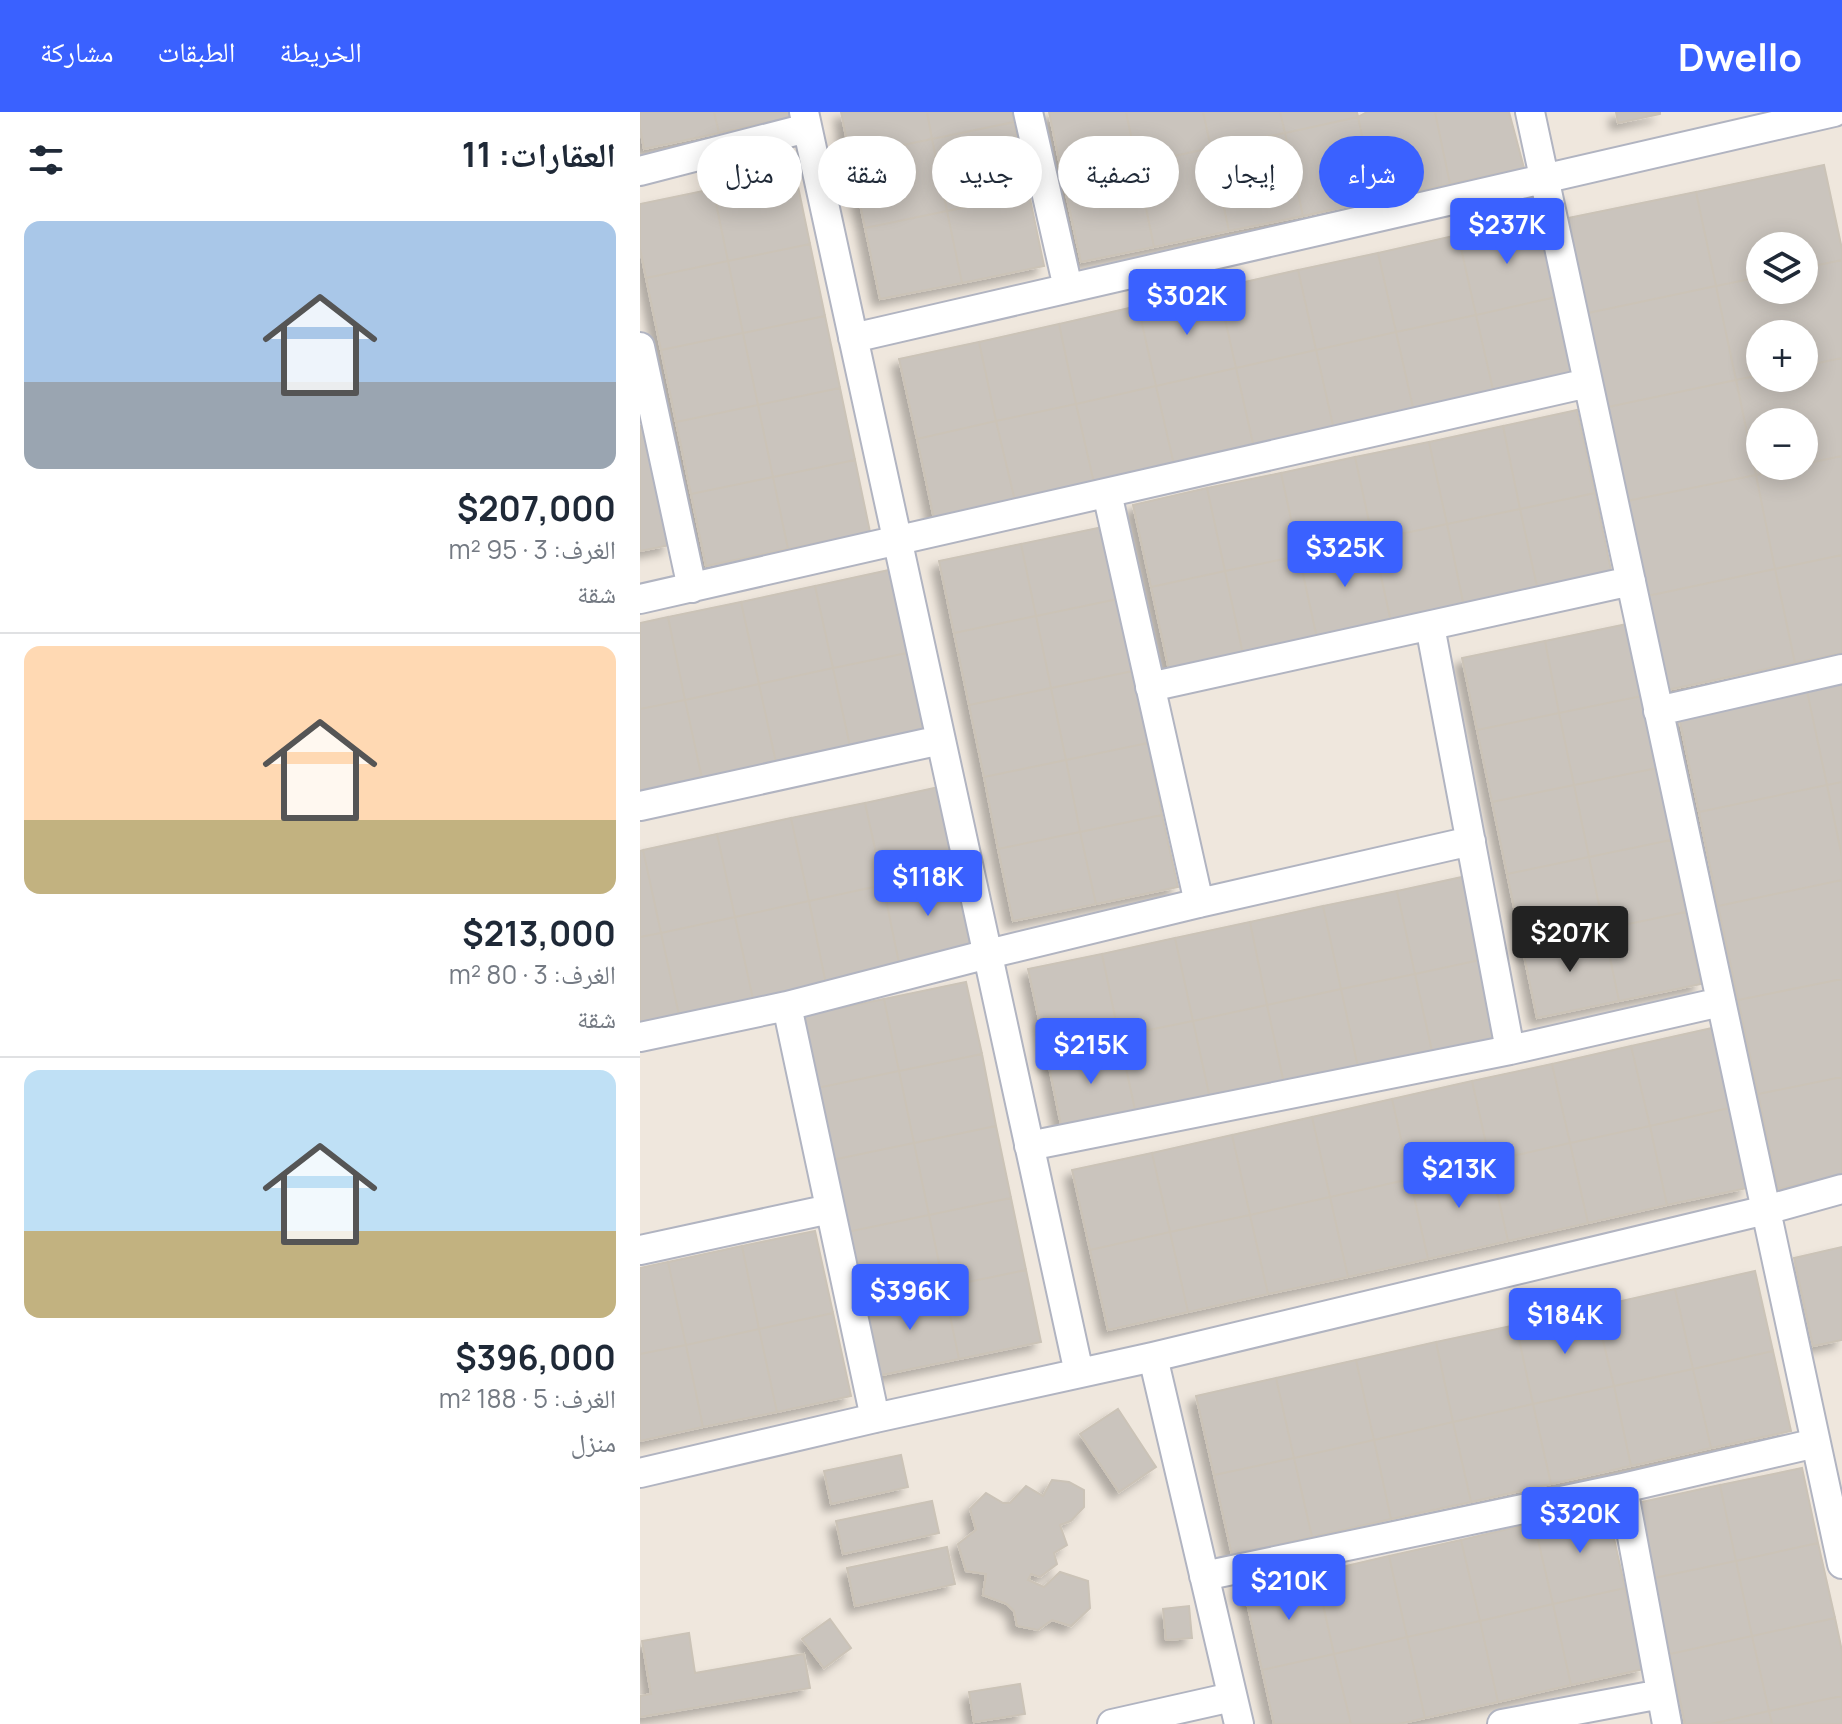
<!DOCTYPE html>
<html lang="ar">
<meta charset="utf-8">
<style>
body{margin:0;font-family:Manrope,"Noto Naskh Arabic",sans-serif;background:#f2f2f3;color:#1f2937;direction:rtl;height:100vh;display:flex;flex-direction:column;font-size:30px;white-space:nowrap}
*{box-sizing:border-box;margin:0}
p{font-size:26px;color:#747a83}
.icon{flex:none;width:44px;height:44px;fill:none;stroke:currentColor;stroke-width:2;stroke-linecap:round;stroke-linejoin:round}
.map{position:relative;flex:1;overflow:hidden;direction:ltr}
.details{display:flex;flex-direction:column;background:#fff;width:640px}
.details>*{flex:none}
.guide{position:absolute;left:24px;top:24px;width:760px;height:72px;direction:rtl;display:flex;gap:16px}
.tools{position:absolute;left:1106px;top:120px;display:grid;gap:16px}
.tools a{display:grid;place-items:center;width:72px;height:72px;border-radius:50%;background:#fff;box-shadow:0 4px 20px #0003;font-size:40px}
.price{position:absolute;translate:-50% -68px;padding:0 18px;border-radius:8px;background:#3a61ff;color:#fff;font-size:26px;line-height:52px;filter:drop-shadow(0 2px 4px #0008)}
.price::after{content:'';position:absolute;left:50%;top:48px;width:24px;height:18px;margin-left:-12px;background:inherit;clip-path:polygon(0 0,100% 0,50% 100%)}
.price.current{background:#222;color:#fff}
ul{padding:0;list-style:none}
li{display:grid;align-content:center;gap:16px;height:424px;padding:0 24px}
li+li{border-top:2px solid #e0e1e3}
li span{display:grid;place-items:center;height:248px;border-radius:16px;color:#555}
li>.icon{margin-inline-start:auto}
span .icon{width:144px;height:144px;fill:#fffc;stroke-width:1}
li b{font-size:34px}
h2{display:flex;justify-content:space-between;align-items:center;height:96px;padding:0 24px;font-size:34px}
.pill{padding:0 28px;border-radius:36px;background:#fff;box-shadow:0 4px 20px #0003;font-size:28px;line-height:72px}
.pill.current{background:#3a61ff;color:#fff}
header{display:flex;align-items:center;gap:48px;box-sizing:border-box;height:112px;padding:0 40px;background:#3a61ff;color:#fff}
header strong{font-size:38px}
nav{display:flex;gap:44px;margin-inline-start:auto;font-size:28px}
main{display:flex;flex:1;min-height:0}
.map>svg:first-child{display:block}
.building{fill:#cac4bd;stroke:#cbc3b7;stroke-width:2;filter:url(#shadow)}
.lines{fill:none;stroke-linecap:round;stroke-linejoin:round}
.minor-casing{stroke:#b1b4c1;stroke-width:32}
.minor{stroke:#fff;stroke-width:28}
</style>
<header>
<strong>Dwello</strong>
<nav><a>الخريطة</a><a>الطبقات</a><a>مشاركة</a></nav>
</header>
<main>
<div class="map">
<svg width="1202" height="1612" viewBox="0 0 1202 1612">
<defs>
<filter id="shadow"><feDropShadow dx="-7" dy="7" stdDeviation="4" flood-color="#0004"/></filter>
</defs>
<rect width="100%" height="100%" fill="#efe7dd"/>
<path class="building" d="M0,0H74L79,21L4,37L0,16Z
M74,0H151L152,5L79,21Z
M201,0H287L292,27L210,44Z
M287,0H372L374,10L292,27Z
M409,0H486L497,52L423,68Z
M486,0H563L571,36L497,52Z
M563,0H640L645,21L571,36Z
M640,0H717L718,5L645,21Z
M727,0H795L810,72L736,88L718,5Z
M795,0H869L884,56L810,72Z
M976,0H1020V2L978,11Z
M718,5L736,88L663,104L645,21Z
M374,10L389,82L307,99L292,27Z
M645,21L663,104L589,119L571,36Z
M292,27L307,99L225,116L210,44Z
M571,36L589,119L514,135L497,52Z
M497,52L514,135L441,150L423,68Z
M1184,53L1202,137V148L1164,156V134H1120V165L1076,174L1056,80Z
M155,60L170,132L88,149L73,77Z
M73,77L88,149L6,166L0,137V92Z
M1056,80L1076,174L948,201L928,106Z
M389,82L404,154L322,171L307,99Z
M307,99L322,171L240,187L225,116Z
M898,105L916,185L836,203L818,123Z
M818,123L836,203L756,220L738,141Z
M170,132L185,204L103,221L88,149Z
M738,141L756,220L676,238L658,158Z
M1202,148V246L1164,254V222H1120V263L1096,268L1076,174L1120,165V178H1164V156Z
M88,149L103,221L21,238L6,166Z
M658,158L676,238L596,256L578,176Z
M1076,174L1096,268L968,295L948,201Z
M578,176L596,256L516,274L498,194Z
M916,185L934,265L854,282L836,203Z
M498,194L516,274L436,292L419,212Z
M836,203L854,282L774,300L756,220Z
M185,204L200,276L118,293L103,221Z
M419,212L436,292L356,309L339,230Z
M756,220L774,300L694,318L676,238Z
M103,221L118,293L36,310L21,238Z
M339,230L356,309L277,327L259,247Z
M676,238L694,318L614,336L596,256Z
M1202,246V344L1164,352V310H1120V354H1157L1116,363L1096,268L1120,263V266H1164V254Z
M596,256L614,336L534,353L516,274Z
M1096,268L1116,363L987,389L968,295Z
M516,274L534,353L454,371L436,292Z
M200,276L215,348L133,365L118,293Z
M436,292L454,371L375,389L356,309Z
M118,293L133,365L51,382L36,310Z
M937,298L955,381L880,397L863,314Z
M356,309L375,389L294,407L277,327Z
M4,313L30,433L0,439V314Z
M863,314L880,397L807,412L789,330Z
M789,330L807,412L733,428L715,345Z
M1202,344V443L1135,457L1116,363L1164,354V352Z
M715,345L733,428L659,444L641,361Z
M215,348L230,420L148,437L133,365Z
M641,361L659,444L585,459L567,376Z
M1116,363L1135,457L1007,484L987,389Z
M133,365L148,437L66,454L51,382Z
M567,376L585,459L511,475L493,393Z
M955,381L972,463L898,479L880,397Z
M880,397L898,479L824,495L807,412Z
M807,412L824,495L751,510L733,428Z
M463,415L478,487L396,504L381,432Z
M733,428L751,510L677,526L659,444Z
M381,432L396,504L314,521L299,449Z
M1202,443V541L1155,551L1135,457Z
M659,444L677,526L603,542L585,459Z
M1135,457L1155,551L1027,578L1007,484Z
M249,458L267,541L193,556L175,474Z
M585,459L603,542L529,558L511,475Z
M175,474L193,556L119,572L101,490Z
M478,487L493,559L411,576L396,504Z
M101,490L119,572L45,588L28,505Z
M396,504L411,576L329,593L314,521Z
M28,505L45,588L0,597V511Z
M987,512L1002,584L919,601L905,529Z
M905,529L919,601L837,618L822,546Z
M267,541L285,624L211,639L193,556Z
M193,556L211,639L137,655L119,572Z
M493,559L508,631L426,648L411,576Z
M1202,571V670L1187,673L1167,579Z
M119,572L137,655L63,671L45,588Z
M411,576L426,648L344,665L329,593Z
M1167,579L1187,673L1059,700L1039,605Z
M1002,584L1017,656L934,673L919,601Z
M45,588L63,671L0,684V597Z
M919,601L934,673L852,690L837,618Z
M508,631L522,703L440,720L426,648Z
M426,648L440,720L358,737L344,665Z
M1017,656L1031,728L949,745L934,673Z
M1202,670V745L1187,673Z
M934,673L949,745L867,762L852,690Z
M1187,673L1202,745V768L1078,794L1059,700Z
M299,675L317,757L243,773L225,691Z
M225,691L243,773L169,789L151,706Z
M522,703L538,775L456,792L440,720Z
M151,706L169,789L95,805L77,722Z
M440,720L456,792L373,809L358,737Z
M77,722L95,805L21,821L3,738Z
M1031,728L1046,800L964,817L949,745Z
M3,738L21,821L0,825V739Z
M949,745L964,817L882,834L867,762Z
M317,757L334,840L260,856L243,773Z
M831,763L849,846L775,862L757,779Z
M1202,768V867L1098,888L1078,794Z
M243,773L260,856L186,872L169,789Z
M757,779L775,862L701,877L683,794Z
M169,789L186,872L113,887L95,805Z
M683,794L701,877L627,893L610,810Z
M1046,800L1061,872L979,889L964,817Z
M95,805L113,887L39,903L21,821Z
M610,810L627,893L553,909L535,826Z
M964,817L979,889L897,906L882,834Z
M21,821L39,903L0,911V825Z
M535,826L553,909L479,924L462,842Z
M462,842L479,924L406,940L388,857Z
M849,846L867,928L793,944L775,862Z
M775,862L793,944L719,960L701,877Z
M1202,867V965L1118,982L1098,888Z
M326,870L342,942L259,959L244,887Z
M701,877L719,960L645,976L627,893Z
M244,887L259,959L177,976L162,904Z
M627,893L645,976L571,991L553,909Z
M553,909L571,991L497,1007L479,924Z
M1072,916L1089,996L1010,1014L991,934Z
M479,924L497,1007L423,1023L406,940Z
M991,934L1010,1014L930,1031L912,952Z
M342,942L356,1014L274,1031L259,959Z
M912,952L930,1031L850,1049L832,969Z
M259,959L274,1031L192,1048L177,976Z
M1202,965V1063L1138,1077L1118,982Z
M832,969L850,1049L770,1067L752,987Z
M752,987L770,1067L690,1085L672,1005Z
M1089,996L1107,1076L1027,1093L1010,1014Z
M672,1005L690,1085L610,1103L592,1023Z
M356,1014L371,1086L289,1103L274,1031Z
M1010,1014L1027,1093L948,1111L930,1031Z
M592,1023L610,1103L530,1120L512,1041Z
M274,1031L289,1103L207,1120L192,1048Z
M930,1031L948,1111L868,1129L850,1049Z
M512,1041L530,1120L450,1138L432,1058Z
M850,1049L868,1129L788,1147L770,1067Z
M770,1067L788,1147L708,1165L690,1085Z
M690,1085L708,1165L628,1182L610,1103Z
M371,1086L386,1158L304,1175L289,1103Z
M289,1103L304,1175L222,1192L207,1120Z
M610,1103L628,1182L548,1200L530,1120Z
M175,1119L193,1201L119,1217L102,1134Z
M530,1120L548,1200L468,1218L450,1138Z
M102,1134L119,1217L46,1233L28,1150Z
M1202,1135V1228L1173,1234L1154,1146Z
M28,1150L46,1233L0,1242V1156Z
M386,1158L401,1230L319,1247L304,1175Z
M1115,1159L1133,1239L1053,1257L1035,1177Z
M304,1175L319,1247L237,1264L222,1192Z
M1035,1177L1053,1257L974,1274L955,1195Z
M955,1195L974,1274L893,1292L876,1213Z
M193,1201L211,1284L137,1300L119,1217Z
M876,1213L893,1292L813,1310L796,1230Z
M119,1217L137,1300L63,1315L46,1233Z
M796,1230L813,1310L734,1328L716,1248Z
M46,1233L63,1315L0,1329V1242Z
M1133,1239L1151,1319L1071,1336L1053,1257Z
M716,1248L734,1328L654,1346L636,1266Z
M1053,1257L1071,1336L991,1354L974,1274Z
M636,1266L654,1346L574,1363L556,1284Z
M974,1274L991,1354L911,1372L893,1292Z
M893,1292L911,1372L831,1390L813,1310Z
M478,1297L516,1355L479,1380L440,1322Z
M813,1310L831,1390L751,1407L734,1328Z
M734,1328L751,1407L672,1425L654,1346Z
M261,1343L268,1375L191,1392L184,1359Z
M654,1346L672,1425L592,1443L574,1363Z
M1162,1356L1178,1431L1096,1449L1080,1373Z
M412,1368L429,1370L444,1378V1395L431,1409L420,1413L427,1433L414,1441L417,1452L400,1465L391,1462L388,1468L404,1475L420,1460L448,1469L450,1496L431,1514L412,1508L398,1518L377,1514L374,1499L367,1492L343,1483L346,1462L326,1459L318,1432L336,1418L330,1397L346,1381L363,1391H370L386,1374L403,1384Z
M1080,1373L1096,1449L1014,1466L997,1391Z
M292,1389L299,1421L203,1442L196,1409Z
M967,1395L985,1476L913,1492L894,1411Z
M894,1411L913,1492L840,1509L821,1428Z
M821,1428L840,1509L767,1525L749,1444Z
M1178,1431L1195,1506L1112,1524L1096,1449Z
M307,1435L315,1472L215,1494L207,1456Z
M749,1444L767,1525L694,1542L676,1461Z
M1096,1449L1112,1524L1030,1542L1014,1466Z
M676,1461L694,1542L622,1558L604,1477Z
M985,1476L1004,1557L931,1573L913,1492Z
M913,1492L931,1573L858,1590L840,1509Z
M549,1494L552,1526L526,1528L523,1497Z
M1195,1506L1202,1539V1584L1129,1599L1112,1524Z
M190,1507L211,1536L184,1556L162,1527Z
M840,1509L858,1590L785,1606L767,1525Z
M49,1521L55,1561L164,1542L170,1576L0,1605V1584L11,1582L2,1529Z
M1112,1524L1129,1599L1071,1612H1045L1030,1542Z
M767,1525L785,1606L759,1612H711L694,1542Z
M694,1542L711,1612H634L622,1558Z
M380,1572L385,1602L334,1610L329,1580Z
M1202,1584V1612H1132L1129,1599Z
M1129,1599L1132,1612H1071Z"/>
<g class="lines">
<g class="minor-casing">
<path id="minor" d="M164,0L439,1261
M388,0L428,176
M890,0L1202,1452
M0,59L167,16
M213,226L1194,0
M0,235L52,476
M467,381L559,791
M0,487L948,271
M790,514L870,938
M510,575L991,469
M1018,599L1202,557
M0,694L301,628
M147,894L235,1306
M0,925L147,894L348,842L559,791L831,729
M389,1034L870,938L1081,890
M0,1138L190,1097
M513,1245L599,1612
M0,1361L235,1306L513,1245L1126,1098L1202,1077
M983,1376L1027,1612
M564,1464L983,1376L1176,1331
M472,1612L592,1585
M862,1612L1021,1582"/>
</g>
<use href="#minor" class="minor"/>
</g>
</svg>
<div class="tools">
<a><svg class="icon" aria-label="layers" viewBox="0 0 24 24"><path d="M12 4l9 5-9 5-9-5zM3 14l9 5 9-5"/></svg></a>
<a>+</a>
<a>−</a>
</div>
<b class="price" style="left:867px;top:154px">$237K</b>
<b class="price" style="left:547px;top:225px">$302K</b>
<b class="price" style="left:705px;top:477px">$325K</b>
<b class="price" style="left:288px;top:806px">$118K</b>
<b class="price current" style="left:930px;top:862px">$207K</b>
<b class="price" style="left:451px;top:974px">$215K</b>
<b class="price" style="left:819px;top:1098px">$213K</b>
<b class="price" style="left:270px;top:1220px">$396K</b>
<b class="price" style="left:925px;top:1244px">$184K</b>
<b class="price" style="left:940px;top:1443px">$320K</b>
<b class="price" style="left:649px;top:1510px">$210K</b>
<div class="guide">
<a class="pill current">شراء</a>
<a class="pill">إيجار</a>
<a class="pill">تصفية</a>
<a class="pill">جديد</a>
<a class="pill">شقة</a>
<a class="pill">منزل</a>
</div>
</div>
<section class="details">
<h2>العقارات: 11<svg class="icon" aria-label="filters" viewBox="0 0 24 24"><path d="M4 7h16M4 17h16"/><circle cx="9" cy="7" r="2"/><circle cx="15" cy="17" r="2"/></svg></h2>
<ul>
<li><span style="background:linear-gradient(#a9c7e8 65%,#9aa5b1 0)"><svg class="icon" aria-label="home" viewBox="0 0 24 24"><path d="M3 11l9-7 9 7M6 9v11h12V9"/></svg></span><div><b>$207,000</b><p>الغرف: 3 · 95 m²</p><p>شقة</p></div></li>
<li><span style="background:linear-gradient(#ffd9b3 70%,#c2b280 0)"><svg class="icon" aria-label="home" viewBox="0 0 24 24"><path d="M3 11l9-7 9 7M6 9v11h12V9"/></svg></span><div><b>$213,000</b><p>الغرف: 3 · 80 m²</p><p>شقة</p></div></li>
<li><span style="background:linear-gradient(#bfe0f5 65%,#c2b280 0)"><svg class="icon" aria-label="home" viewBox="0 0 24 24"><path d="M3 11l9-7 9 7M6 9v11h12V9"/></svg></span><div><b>$396,000</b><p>الغرف: 5 · 188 m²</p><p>منزل</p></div></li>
</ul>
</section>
</main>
